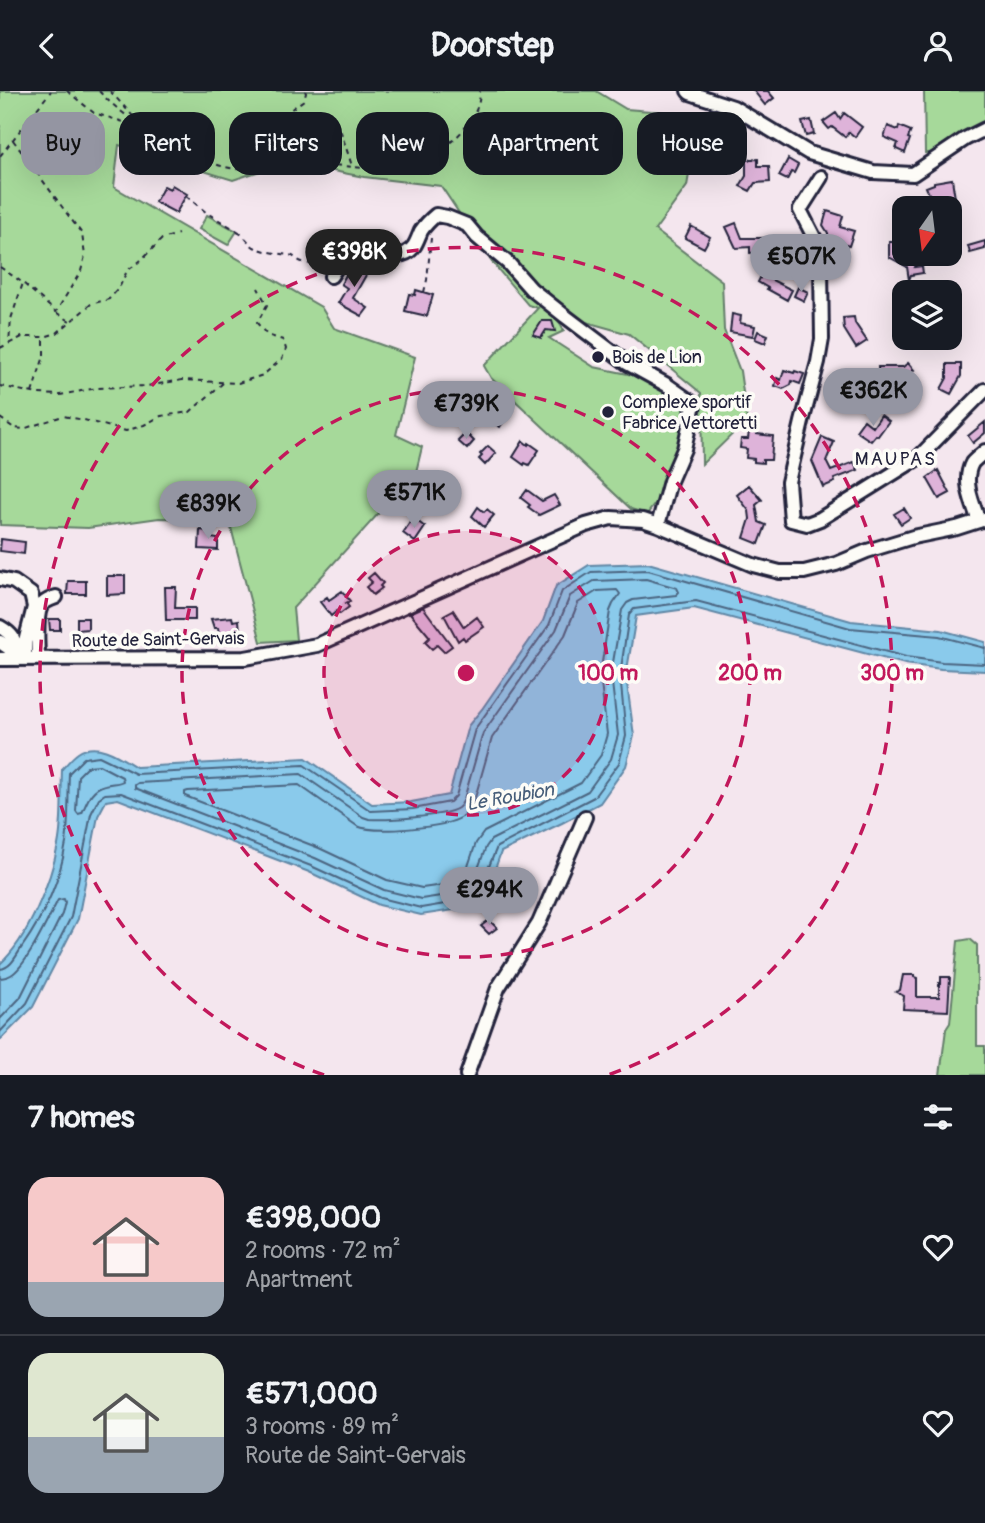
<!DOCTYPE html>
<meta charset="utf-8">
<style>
body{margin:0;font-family:Pangolin,sans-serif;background:#20242c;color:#f1f3f6;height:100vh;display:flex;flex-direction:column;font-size:26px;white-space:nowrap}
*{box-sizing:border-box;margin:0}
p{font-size:23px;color:#9ea1a6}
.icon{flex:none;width:38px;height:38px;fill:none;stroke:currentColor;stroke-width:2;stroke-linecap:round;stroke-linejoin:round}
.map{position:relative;height:984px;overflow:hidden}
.details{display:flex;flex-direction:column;background:#171b24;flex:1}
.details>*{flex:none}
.top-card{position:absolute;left:21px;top:21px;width:943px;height:63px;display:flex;gap:14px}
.needle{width:46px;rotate:194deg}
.fabs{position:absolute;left:892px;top:105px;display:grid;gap:14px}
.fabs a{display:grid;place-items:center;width:70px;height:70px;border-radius:14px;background:#171b24;box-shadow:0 7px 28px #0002;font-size:35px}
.price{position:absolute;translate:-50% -60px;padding:0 16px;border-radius:24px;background:#9495a2;color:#111;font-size:23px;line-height:46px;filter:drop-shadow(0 2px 4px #0008)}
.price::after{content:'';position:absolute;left:50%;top:42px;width:21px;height:16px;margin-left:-10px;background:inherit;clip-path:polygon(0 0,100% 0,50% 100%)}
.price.selected{background:#222;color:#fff}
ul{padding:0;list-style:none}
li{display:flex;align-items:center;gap:21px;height:175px;padding:0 28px}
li+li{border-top:2px solid #363941}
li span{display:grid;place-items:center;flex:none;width:196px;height:140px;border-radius:21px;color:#555}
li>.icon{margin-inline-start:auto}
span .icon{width:84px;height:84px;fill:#fffc;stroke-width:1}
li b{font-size:30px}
h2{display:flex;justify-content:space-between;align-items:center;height:84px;padding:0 28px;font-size:30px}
.tag{padding:0 24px;border-radius:21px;background:#171b24;box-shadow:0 7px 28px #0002;font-size:24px;line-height:63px}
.tag.selected{background:#9495a2;color:#111}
header{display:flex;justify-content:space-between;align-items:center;height:91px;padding:0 28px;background:#171b24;font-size:32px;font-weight:800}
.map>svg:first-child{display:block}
.green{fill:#a6d99a;stroke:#647e6a;stroke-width:2}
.water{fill:#8acaeb;stroke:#6087a5;stroke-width:2}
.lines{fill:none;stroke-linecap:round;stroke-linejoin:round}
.shore{stroke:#4c6581;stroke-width:2}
.building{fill:#deb3d9;stroke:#22223b;stroke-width:2}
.minor-casing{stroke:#22223b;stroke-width:18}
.path{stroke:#22223b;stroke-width:2;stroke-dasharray:5 5;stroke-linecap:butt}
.minor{stroke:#fdfcf7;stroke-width:12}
.ring{fill:none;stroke:#c2185b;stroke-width:3.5;stroke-dasharray:12 9}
.poi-dot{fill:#22223b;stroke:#fdfcf7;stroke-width:2.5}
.labels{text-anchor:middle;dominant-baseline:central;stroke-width:7;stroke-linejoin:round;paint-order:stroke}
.poi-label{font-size:18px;fill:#22223b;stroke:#fdfcf7;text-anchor:start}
.street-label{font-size:18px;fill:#22223b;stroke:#fdfcf7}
.neighbourhood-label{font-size:19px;letter-spacing:2px;fill:#22223b;stroke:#fdfcf7}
.water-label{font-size:19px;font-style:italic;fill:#465d79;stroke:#fdfcf7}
.centre{fill:#c2185b;stroke:#fdfcf7;stroke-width:3.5}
.ring-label{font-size:21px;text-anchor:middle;font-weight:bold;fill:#c2185b;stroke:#fdfcf7;stroke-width:7;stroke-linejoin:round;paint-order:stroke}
</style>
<header><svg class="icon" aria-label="back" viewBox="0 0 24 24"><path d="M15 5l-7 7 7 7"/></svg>Doorstep<svg class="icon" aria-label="person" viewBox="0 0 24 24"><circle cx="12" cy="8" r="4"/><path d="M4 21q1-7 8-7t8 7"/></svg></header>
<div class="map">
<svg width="985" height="984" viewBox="0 0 985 984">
<rect width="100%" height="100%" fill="#f4e6ee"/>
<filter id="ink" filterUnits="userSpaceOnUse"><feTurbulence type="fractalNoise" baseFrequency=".0143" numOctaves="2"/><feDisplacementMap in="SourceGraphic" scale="14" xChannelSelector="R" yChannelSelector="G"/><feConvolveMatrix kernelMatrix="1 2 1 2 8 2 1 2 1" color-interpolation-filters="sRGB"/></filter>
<g filter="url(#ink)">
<path class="green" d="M0,0H596L626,18L699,24L687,95L655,139L722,190L724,239L740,280L747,329L702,373L701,302L629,243L554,222L564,240L549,247L594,276L662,290L688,312L689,330L668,396L647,423L631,418L491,287L484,275L538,217L528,214L491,170L441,95L364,86L287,71L233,89L119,54L114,96L321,216L334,237L415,266L396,344L422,356L416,381L293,517L296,549L261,551L229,429L159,427L88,437L0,434Z
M924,0H985V31L931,62H925Z
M207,124L237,140L228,154L199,138Z
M970,848L977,854V955H985V984H940L946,938L950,932L958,850Z"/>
<path class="water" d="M648,472L851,530L941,539L985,551V580L941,578L905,573L694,517L636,525L626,585L634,645L626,675L600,712L562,732L501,761L487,801L460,818L421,824L379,814L309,781L118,708L106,710L98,725L78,828L33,916L0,949V873C28,848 51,790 58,754C63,731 61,701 62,678C67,673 72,666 78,662C97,649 120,666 136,676L306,667L372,713L411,711L449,704L468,635L482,618L543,530L556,495L589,474Z"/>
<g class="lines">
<path class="shore" d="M646,488L677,497L679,501L676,504L633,509L627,512L622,519L611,583L618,644L611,668L588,700L491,749L486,756L473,791L454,803L421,808L384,799L315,767L135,697V694L138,692L301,683L363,726L369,728C387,729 444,726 458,717C462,714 462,712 464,708L483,642L556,539L570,505L594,490Z
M617,499L620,503L613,513L610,520L600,584L607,643L601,664L581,692L484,741L476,752L465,784L450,793L422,797L387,789L319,757L185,705V701L188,700L299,694L357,735C375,743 445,737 462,726C467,723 470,719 473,714L492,647L565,544L578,512L597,500Z
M99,674L122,686L123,690C118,693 111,692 105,694C91,697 87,711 82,722L78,723L76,720L78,685L88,675Z
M0,878C11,877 16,865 22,856C43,826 60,789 66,752C69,730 68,705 69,682L84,667L99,665L136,683L304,674L371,720L413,718L450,711L456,705L475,638L549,534L562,500L591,481L648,479L850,537L939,545L985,557
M0,887C5,886 6,887 11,884C27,875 49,826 58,809L64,808L65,811L62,823L20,907L0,928
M0,941L27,912L71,826L91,723L99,707L105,703L121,702L311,775L381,807L421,817L457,811L480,797L497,756L594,706L619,672L626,645L620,584L629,524L634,518L696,510L906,566L942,571L985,573"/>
</g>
<path class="building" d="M754,0H768L774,7L765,14Z
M836,22L840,28L844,22L862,36L855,46L849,41L845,46L832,36L829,38L823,31Z
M811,29L814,43L806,45L802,31Z
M711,35L734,46L729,54L707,42Z
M888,35L898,39L899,35L911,40L908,47L910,48L905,62L896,58L898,52L884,46Z
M758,68V75H769L770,91L755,92L750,100L740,95L746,85V69Z
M788,68L798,74L794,82L791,81L787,89L779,85Z
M952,88L955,107H952L953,117H917V113L932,110L926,96L934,93V91Z
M172,94L187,103L176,122L155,111L164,95L170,98Z
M827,120L843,125L840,136L854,140L849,155L828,149V142L823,134Z
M736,132L742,147H771L772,155H767V161L750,162V156L736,157L726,136Z
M691,135L710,146L704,157L685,147Z
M985,150V158L970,162L968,155Z
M889,151H899L900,160L918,169L915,176L922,175L923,182L911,184L909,189L907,176L889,166Z
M362,172L370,177L353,207L368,217L362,225L338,212L347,197L341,193L352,173L358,177Z
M764,179L774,184L772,189L792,199L787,209L767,198L768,197L758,191Z
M798,196L808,201L804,210L794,205Z
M416,199L433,204L427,225L405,220L409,203L415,204Z
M732,223L741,225L740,232L755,235L753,245L730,241Z
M854,226L855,232L867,250L856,257L844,238L843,227Z
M542,230H552L555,240L546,239L541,247L533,244Z
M758,240L768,244L765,252L755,248Z
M908,272L914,279L907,285L899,286L900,304L891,305L890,290H879L878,276H903Z
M947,273H961V285L951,303L941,298L947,287Z
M784,279L794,282L795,280L804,283L800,293L792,290L791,294L783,298L775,295L777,287L781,289Z
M498,312L510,320L500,336L487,328Z
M881,324L889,330L878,345L876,344L871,350L856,340L864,329L873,336Z
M985,331V342L973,352L968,345Z
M749,340L757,341V343L773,345L771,369H763V372L754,371V368L746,367L747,358L740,357L741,348H748Z
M466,342L474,350L467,358L458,350Z
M822,346L834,351L826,370L831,380L854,371L858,379L834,388L835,391L823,396L812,370Z
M523,350L528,354L529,352L539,359L529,374L525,372L524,374L513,366Z
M488,355L496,362L485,374L479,368L482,365L480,363Z
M938,379L950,402L939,408L927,387Z
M435,391L450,406L448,408L451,411L446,416L428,398Z
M749,394L762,409L756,414L759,431L766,434L759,453L744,447L750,428L749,420L737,404Z
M527,399L542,410L554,404L560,414L539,424L528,416L530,414L521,407Z
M478,416L484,421L487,418L494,424L484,436L472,425Z
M904,417L910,427L901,433L894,423Z
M413,427L425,436L415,451L403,442Z
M200,439L209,440L208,443H212L211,447L218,448V459L199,458Z
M1,448L25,451L24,463L0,460Z
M374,482L383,492L380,495L382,497L373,504L366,496L372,491L368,487Z
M107,485H125V503L107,504Z
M68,490H86V503H67Z
M165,496H176L175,517H195V529H166Z
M342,500L350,510L346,512L349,516L340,523L337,520L331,525L320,511L327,506L329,509Z
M423,516L452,555L444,561L437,554L432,558L425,551L430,546L410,522Z
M453,519L464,536L477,526L484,536L465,549L463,546L458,550L444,524Z
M232,526L233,530L239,529L240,541L219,543L218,537H214L211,528Z
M77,527H88V538L77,539Z
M49,528H60V539H50Z
M489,829L497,837L489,843L481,835Z
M903,884H914V886L917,887V906H939V892H941V886H950L948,920L903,918L904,905L896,901L900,899Z"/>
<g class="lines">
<g class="minor-casing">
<path id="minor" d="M688,0L690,2L733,16L809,62L873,81L913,83L965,48L985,38
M821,86L800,119L819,156L821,175L822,248L818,271L802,331L788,391L791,429L807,433L820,428L918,367L985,299
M331,185C351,152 352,154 389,163C395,164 400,165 406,162C415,158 417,149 421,140C425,134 430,129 436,124L447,126L467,134L477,146L508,172L531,198L565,225L627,272L667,294L694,313L684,358L670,390L658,434
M979,430C973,413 962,390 972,372C975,368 981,364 985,360
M0,488L14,491L31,503L34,516L25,551V568
M0,536C12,543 16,548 16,562
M0,551L16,562L17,567
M0,568L245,567L317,554L586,434L611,427L643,429L658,434L753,474L780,481H804L836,473L867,460L913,446L957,437L985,428
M38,568C38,555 35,527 41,515C44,510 51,508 56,506
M467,984L498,897L539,832L585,726"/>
</g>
<path class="path" d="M67,0L94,22L140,36
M99,0C123,28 189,67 225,76C254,83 282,75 310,73C334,72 361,79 385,77C415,73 444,62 464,38C473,26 480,16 480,0
M110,0L141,34
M305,0L306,2L304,9L283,24V32L341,41L352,75
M13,49L82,143L85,165L81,180L56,221L23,192
M0,65L51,0
M186,105L207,122L241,142
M237,141C245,144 247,151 254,156C265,161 277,162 288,164C296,165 291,165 298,169C306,174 317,173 327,173
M0,176L23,192L11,228L9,252
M424,201L427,189L431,147
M57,222L70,230
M0,257L22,246H44L57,242L91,213L109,208L119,197L127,180L140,170L162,148L178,143
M0,295L38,303L60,304L97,297L147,295L182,289L238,292L263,284L282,268L286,258L283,249L267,244L257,232L267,214L258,197
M32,302L44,265V247
M0,327L14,337L23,338L63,325L84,329L126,340L144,334L161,325L190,321L223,292"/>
<use href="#minor" class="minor"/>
</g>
</g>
<circle cx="466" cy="582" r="142" fill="#c2185b" fill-opacity=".12"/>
<g class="ring">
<circle cx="466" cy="582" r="142"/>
<circle cx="466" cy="582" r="284"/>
<path d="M324 984A426 426 0 1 1 608 984"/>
</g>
<g class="poi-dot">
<circle cx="598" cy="266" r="7"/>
<circle cx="608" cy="321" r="7"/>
</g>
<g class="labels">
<g class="poi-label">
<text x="612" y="266">Bois de Lion</text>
<text x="622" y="311">Complexe sportif<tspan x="622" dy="21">Fabrice Vettoretti</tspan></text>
</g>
<g class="street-label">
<text transform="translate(158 549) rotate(-1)">Route de Saint-Gervais</text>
</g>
<g class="neighbourhood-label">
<text x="896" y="368">MAUPAS</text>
</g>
<g class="water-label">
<text transform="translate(510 706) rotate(-10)">Le Roubion</text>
</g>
</g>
<circle cx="466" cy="582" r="10" class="centre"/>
<g class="ring-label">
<text x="608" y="589">100 m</text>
<text x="750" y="589">200 m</text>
<text x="892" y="589">300 m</text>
</g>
</svg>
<div class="fabs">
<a><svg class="needle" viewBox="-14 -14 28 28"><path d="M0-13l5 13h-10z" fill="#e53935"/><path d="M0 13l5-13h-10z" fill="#9ea1a6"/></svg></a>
<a><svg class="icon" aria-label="layers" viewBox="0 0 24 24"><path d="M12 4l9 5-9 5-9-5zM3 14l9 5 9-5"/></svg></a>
</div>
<b class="price selected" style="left:354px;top:198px">€398K</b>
<b class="price" style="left:801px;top:203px">€507K</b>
<b class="price" style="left:873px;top:337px">€362K</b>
<b class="price" style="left:466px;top:350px">€739K</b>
<b class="price" style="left:414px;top:439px">€571K</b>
<b class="price" style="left:208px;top:450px">€839K</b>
<b class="price" style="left:489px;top:836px">€294K</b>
<div class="top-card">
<a class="tag selected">Buy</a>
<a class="tag">Rent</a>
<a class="tag">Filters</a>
<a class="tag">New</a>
<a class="tag">Apartment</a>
<a class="tag">House</a>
</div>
</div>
<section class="details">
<h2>7 homes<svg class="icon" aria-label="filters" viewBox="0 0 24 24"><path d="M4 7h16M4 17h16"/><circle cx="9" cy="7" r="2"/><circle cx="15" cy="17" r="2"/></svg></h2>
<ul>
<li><span style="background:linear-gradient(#f6c9c9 75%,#9aa5b1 0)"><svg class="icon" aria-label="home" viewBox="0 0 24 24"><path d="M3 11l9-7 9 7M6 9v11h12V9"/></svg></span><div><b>€398,000</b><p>2 rooms · 72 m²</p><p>Apartment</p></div><svg class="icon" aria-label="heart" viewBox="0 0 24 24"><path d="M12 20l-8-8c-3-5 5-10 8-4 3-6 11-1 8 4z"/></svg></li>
<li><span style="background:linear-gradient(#dfe7d0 60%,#9aa5b1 0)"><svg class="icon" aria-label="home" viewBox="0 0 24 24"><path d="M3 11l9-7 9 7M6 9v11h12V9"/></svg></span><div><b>€571,000</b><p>3 rooms · 89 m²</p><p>Route de Saint-Gervais</p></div><svg class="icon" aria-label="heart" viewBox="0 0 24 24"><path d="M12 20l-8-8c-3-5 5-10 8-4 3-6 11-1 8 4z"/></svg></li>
</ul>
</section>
